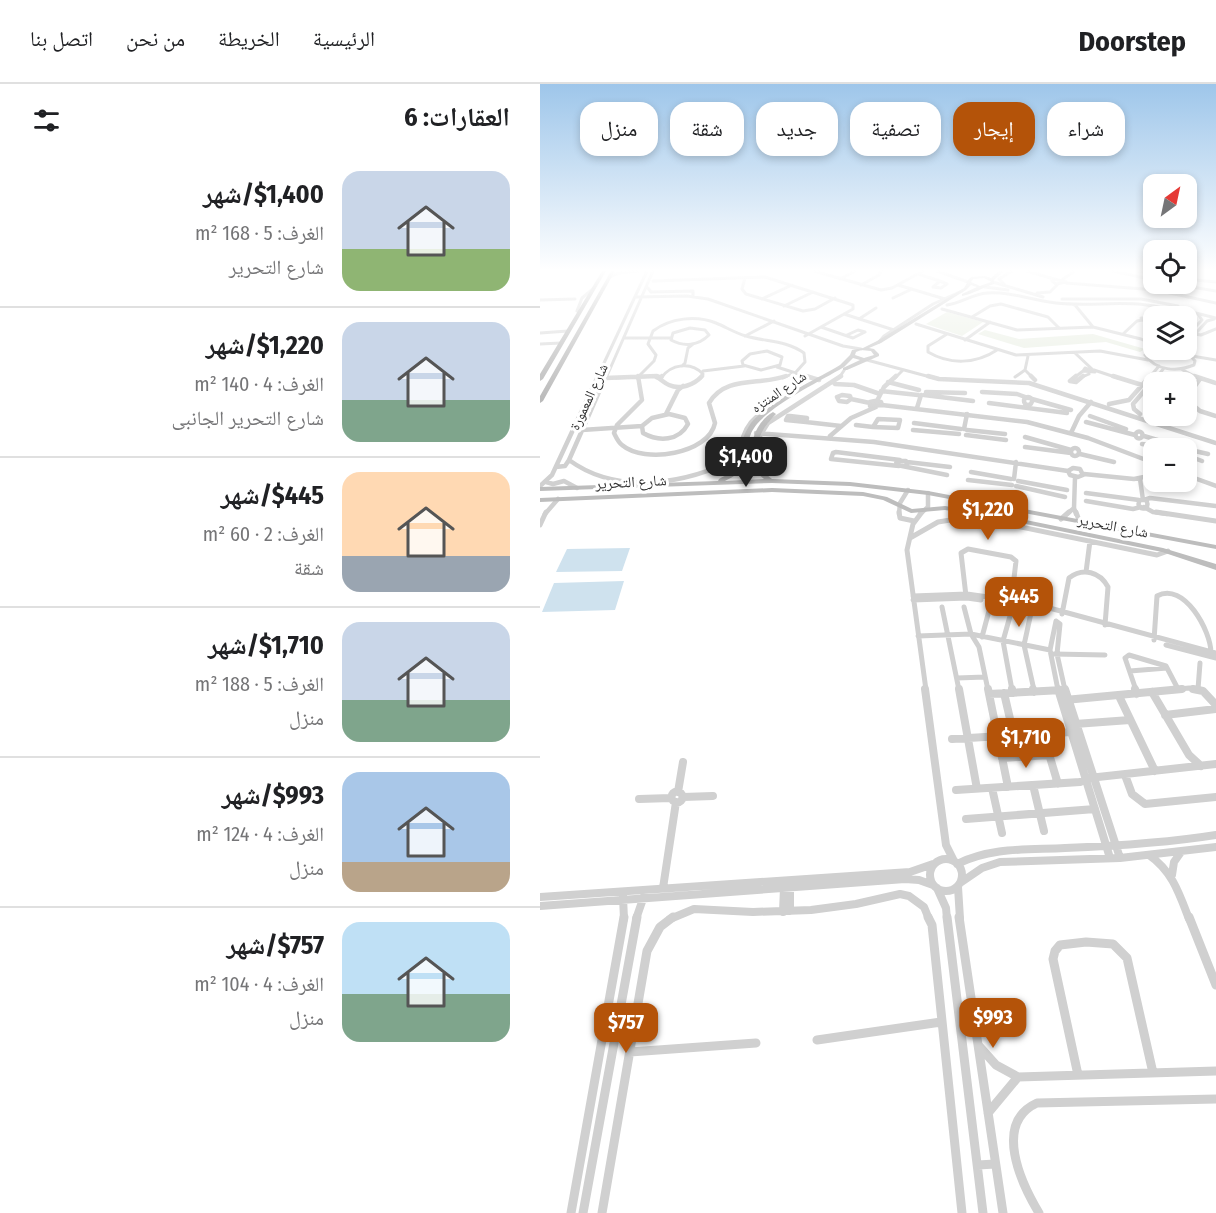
<!DOCTYPE html>
<html lang="ar">
<meta charset="utf-8">
<style>
body{margin:0;font-family:"Fira Sans Condensed","Noto Naskh Arabic",sans-serif;background:#f2f2f2;color:#202124;direction:rtl;height:100vh;display:flex;flex-direction:column;font-size:22px;white-space:nowrap}
*{box-sizing:border-box;margin:0}
p{font-size:20px;color:#757577}
.icon{flex:none;width:33px;height:33px;fill:none;stroke:currentColor;stroke-width:2;stroke-linecap:round;stroke-linejoin:round}
.map{position:relative;flex:1;overflow:hidden;direction:ltr}
.panel{display:flex;flex-direction:column;background:#fff;width:540px}
.panel>*{flex:none}
.top-card{position:absolute;left:18px;top:18px;width:567px;height:54px;direction:rtl;display:flex;gap:12px}
.needle{width:39px;rotate:33deg}
.tools{position:absolute;left:603px;top:90px;display:grid;gap:12px}
.tools a{display:grid;place-items:center;width:54px;height:54px;border-radius:12px;background:#fff;box-shadow:0 3px 9px #0003;font-size:30px}
.price{position:absolute;translate:-50% -51px;padding:0 14px;border-radius:12px;background:#b45309;color:#fff;font-size:20px;line-height:39px;filter:drop-shadow(0 2px 3px #0008)}
.price::after{content:'';position:absolute;left:50%;top:36px;width:18px;height:14px;margin-left:-9px;background:inherit;clip-path:polygon(0 0,100% 0,50% 100%)}
.price.selected{background:#222;color:#fff}
ul{padding:0;list-style:none}
li{display:flex;align-items:center;gap:18px;height:150px;padding:0 30px}
li+li{border-top:2px solid #e0e0e0}
li span{display:grid;place-items:center;flex:none;width:168px;height:120px;border-radius:18px;color:#555}
li>.icon{margin-inline-start:auto}
span .icon{width:72px;height:72px;fill:#fffc;stroke-width:1}
li b{font-size:26px}
h2{display:flex;justify-content:space-between;align-items:center;height:72px;padding:0 30px;font-size:26px}
.pill{padding:0 21px;border-radius:18px;background:#fff;box-shadow:0 3px 9px #0003;font-size:21px;line-height:54px}
.pill.selected{background:#b45309;color:#fff}
header{display:flex;align-items:center;gap:36px;box-sizing:border-box;height:84px;padding:0 30px;background:#fff;border-bottom:2px solid #e0e0e0}
header strong{font-size:28px}
nav{display:flex;gap:33px;margin-inline-start:auto;font-size:21px}
main{display:flex;flex:1;min-height:0}
.map>svg:first-child{display:block}
.green{fill:#e6ecdf}
.water{fill:#cfe2ee}
.lines{fill:none;stroke-linecap:round;stroke-linejoin:round}
.street-far4{stroke:#d0d0d0;stroke-width:3}
.street-far3{stroke:#d0d0d0;stroke-width:4.5}
.street-far2{stroke:#d0d0d0;stroke-width:5}
.street-far1{stroke:#d0d0d0;stroke-width:8}
.street{stroke:#d0d0d0;stroke-width:9}
.secondary{fill:#bdbdbd;fill-rule:evenodd}
.primary{fill:#ababab;fill-rule:evenodd}
.labels{text-anchor:middle;dominant-baseline:central;stroke-width:6;stroke-linejoin:round;paint-order:stroke}
.far-street-label{font-size:14px;fill:#333;stroke:#fff}
.street-label{font-size:15px;fill:#333;stroke:#fff}
</style>
<header>
<strong>Doorstep</strong>
<nav><a>الرئيسية</a><a>الخريطة</a><a>من نحن</a><a>اتصل بنا</a></nav>
</header>
<main>
<div class="map">
<svg width="676" height="1129" viewBox="0 0 676 1129">
<rect width="100%" height="100%" fill="#fff"/>
<path class="green" d="M407,228L443,238L422,252L386,240Z
M445,246L479,255L553,250L605,265L600,268L566,258L484,264L438,250Z"/>
<path class="water" d="M90,464L82,487L16,488L27,465Z
M84,497L75,526L2,528L14,499Z"/>
<g class="lines">
<path class="street-far4" d="M274,187L341,206L352,204L383,187
M397,187L428,198
M487,187L514,195
M573,187L614,196
M599,187L614,189
M378,190L400,197
M69,193L79,189L98,187
M205,194L202,205L206,210L263,227L275,225L295,214
M300,195L315,187
M514,195L526,198L516,200L512,197Z
M523,195L535,187
M646,195L676,198
M113,197L225,193L313,221V225L265,252
M400,197L407,200L401,204L393,203Z
M453,198L503,213
M526,199L616,206L676,219
M464,200L459,195L472,187
M634,200L676,207
M321,201L339,191L341,187
M358,201L405,215
M445,203L468,206
M108,204L111,208L153,207V212
M497,209L510,208L518,200
M96,213L147,212L168,215L303,262L321,265
M353,214L372,205
M222,215L252,201
M522,215H601L638,222
M0,216L35,215
M531,220L535,221L553,243
M407,221C421,219 433,210 447,209C471,207 493,217 516,219C560,224 602,211 644,232
M244,222L273,208
M632,223L676,234
M402,225L477,246L553,243L601,255L614,261
M39,228L37,227L42,214L54,204
M304,230L354,246
M432,233L450,222L461,220L508,233L519,244
M614,234H601L605,238H614
M319,235L336,224
M376,240L476,271L560,267L608,276
M281,243L313,254L325,248L318,246L307,251
M150,244L165,246L169,251C158,262 144,263 131,256L133,249Z
M0,249L28,247
M407,250L388,262V268C410,281 436,280 457,266
M583,250L597,237L602,236
M655,250L661,251L676,245
M205,252L234,237
M646,252L662,236L658,230
M84,254H130
M425,256L450,238
M339,258L344,252L393,220L422,207
M0,260L21,259
M646,260L667,237L674,235
M614,264L605,271C616,287 637,288 654,281L655,277L649,270L638,266
M227,267L242,273L240,281L221,286L203,281L202,277L210,270Z
M535,269L552,285
M652,272L676,276
M327,276L394,294
M142,282L145,279L148,264L153,260
M237,283L271,294
M545,284L555,288L543,287Z
M641,285L658,294
M485,286L493,294
M554,286L578,294
M163,287L204,282
M116,293L118,294
M475,293L485,286L488,272
M57,294L107,187
M66,294L113,187
M76,294L119,292
M97,294L114,277L116,271L108,260L113,247C130,234 156,231 176,239C186,243 195,249 206,252C226,258 246,256 264,269L265,278L256,288L243,294
M121,294C131,280 151,277 163,290L161,294
M299,294L305,285
M355,294L363,286
M534,294L543,287
M540,294L549,290
M609,294L619,282
M616,294L624,284"/>
<path class="street-far3" d="M98,292L102,316L77,341L74,349C76,353 78,358 82,361C104,380 169,370 175,339L169,319C186,291 219,302 246,292
M266,292L279,296
M388,292L399,295L489,299L676,359
M491,292L495,296
M536,292L530,297L536,298L543,292
M573,292L602,301
M654,292L676,299
M116,293C121,295 124,299 129,301C140,306 154,301 162,292
M65,294L117,292
M121,294L122,292
M660,295L650,309L648,317L660,327L676,332
M293,297L295,300L314,301L340,310
M348,298L379,306
M341,307L378,311
M386,308L425,309
M442,308L477,310L488,314
M302,311L310,312L311,315L307,318L299,317L297,313Z
M384,311L433,317
M484 317a4 4 0 1 1 8 0a4 4 0 1 1-8 0Z
M311,315L330,319
M492,315L531,326
M335,317L341,318L342,321L330,322V318Z
M337,317L344,303L356,292
M449,319L527,329
M569,320L589,316L610,292
M342,321L487,338L548,354L614,379
M377,324L381,311
M126,330L138,306L143,302
M129,330L145,334L148,340C139,357 119,358 103,349L102,342L112,334Z
M600,330L594,325L593,320L617,292
M248,332H250L267,334L266,338L246,336Z
M550,332L586,345
M338,335L360,336L358,344L333,343Z
M266,338L301,342
M546,338L595,351
M374,339L421,345
M316,341L333,343
M424,345L427,330
M42,346L102,342
M373,346L419,350
M427,346L465,350
M595.5 351a3.5 3.5 0 1 1 7 0a3.5 3.5 0 1 1-7 0Z
M216,349L334,358L528,387
M531,349L539,332L551,318
M426,351L466,356
M290,352L311,334L336,323
M604,352L644,364
M485,353L531,366
M602,360L627,364
M485,363L531,369
M531 368a4 4 0 1 1 8 0a4 4 0 1 1-8 0Z
M646,365L668,370
M540,370L574,378
M646,371L662,377
M29,376C78,412 148,400 199,373C202,341 214,332 240,316
M214,378L219,372L220,352L228,339L301,292
M367,378L410,383
M359,382L291,375L293,369L296,368L360,376
M363,382L367,381L366,377H356L357,381L407,391
M16,383L25,382L29,376L66,292
M533,384L540,385L543,391L538,393L530,391L528,387Z
M431,388L471,395
M544,390L594,395L614,391
M646,391L676,402
M535,393L534,424L536,430
M474,395L476,378
M600,395L603,416
M428,396L472,401
M478,397L527,406
M6,398L13,400L24,397L37,404
M0,402L12,391L58,292
M476,402L525,413
M546,409L599,416
M598.5 420a4.5 4.5 0 1 1 9 0a4.5 4.5 0 1 1-9 0Z
M604,416L610,414L676,422
M546,417L593,425L601,423
M604,423L613,428L627,430
M419,426L426,430
M5,430L18,415
M359,430L360,419L368,406
M380,430L388,423V409
M527,430L534,424"/>
<path class="street-far2" d="M359,428L360,434L374,437
M382,428L373,440L367,466L386,606
M424,428L432,433L617,471L628,467
M536,428L540,439
M616,428L676,437
M521,435L529,428
M0,441L6,428
M370,454L398,438L429,433
M546,488L550,457
M373,512L427,510L491,519L676,569
M426,512L421,469L428,465L471,473L476,477L471,520
M373,516L427,514L441,516
M402,523L419,606
M424,523L431,550L439,563L448,606
M472,525L463,557L472,606
M491,529L484,561L494,606
M522,530L529,494C543,483 560,488 568,503L565,541
M378,552L431,550L510,566
M442,553L450,523
M614,556L617,512C644,497 671,547 671,569
M626,561L676,574
M514,570L565,571
M590,587L627,584
M417,594L445,593
M658,605L660,579
M516,606H522
M518,606L510,566L516,537L520,540L517,570L525,606
M596,606L585,574L589,571L626,582L638,605
M629,606L649,604L660,606"/>
<path class="street-far1" d="M385,605L406,761L414,777
M419,605L437,705
M448,605L468,703
M472,605L473,609
M493,605L494,608
M518,605L570,774
M525,605L580,774
M595,605L597,610
M653,605L663,607L676,621
M612,608L649,671L661,682
M464,609L474,652
M449,610L522,606
M579,612L615,687
M525,616L642,605
M625,631L676,625
M535,640L590,636
M503,650L518,700
M412,655L531,648
M462,674L510,671
M585,691L592,710L605,720L676,713
M493,701L504,747
M452,704L462,749
M416,706L540,698L549,694L676,680
M131.5 713a5.5 5.5 0 1 1 11 0a5.5 5.5 0 1 1-11 0Z
M138,708L143,678
M143,713L173,712
M99,715L131,714
M426,735L555,725
M609,771C632,787 639,809 649,835
M390 791a16 16 0 1 1 32 0a16 16 0 1 1-32 0Z
M417,780C452,763 487,766 525,764C575,762 626,759 676,751
M632,791L634,778L641,768
M420,799L442,784L460,778L580,774L676,763
M418,803L420,835
M123,804L136,718
M250,804V827
M397,804L406,824L407,835
M0,813L370,788L393,780
M83,813L84,835
M0,822L365,795L379,796L393,801
M243,828L244,804
M96,835L104,812
M130,835L154,825L213,828L271,826L316,820L360,810L369,812L384,823L389,835"/>
<path class="street" d="M388,833L392,841L422,1129
M407,833L443,1129
M419,833L463,1129
M649,833L676,901
M277,956L401,938
M439,962L456,981L478,993L676,987
M90,968L216,959
M538,991L513,875L515,867L520,861L546,858L573,860L587,874L613,989
M448,1029L478,993
M438,1081L455,1080
M31,1129L84,833
M43,1129L97,833
M62,1129L107,867L120,843L133,833
M499,1129C481,1099 453,1039 497,1019L676,1015"/>
<path class="secondary" d="M459,187H464L454,196V200C444,203 433,210 422,212V210L437,203L431,201L426,206L341,259L329,264L334,265L339,270V272L307,286H303V284L320,276L313,274L304,283C279,298 236,318 217,340C197,364 223,379 185,397L224,395L211,384C209,363 213,340 233,328L236,330C219,347 215,359 217,383L232,395L310,398L388,407L676,461V465L388,411L310,402L232,399L0,407V403L178,397L179,395C186,391 193,389 198,383C203,376 202,368 202,360C203,352 207,345 211,339C229,317 275,296 300,281L310,271L312,266L323,264L337,257L424,204L427,199L426,198L431,193L445,192L451,194ZM444,194L450,197L451,198L440,202L431,198L433,195ZM321,266L331,267L334,271L324,274L315,271L316,268Z
M232,404L323,408L347,413L372,425L405,422L466,432L623,464L676,480V486L622,468L466,436L405,426L371,429L343,416L323,412L232,408L0,418V414Z"/>
<path class="primary" d="M62,187H66L3,295L0,297V290Z
M71,187H75L3,317L0,319V312Z"/>
</g>
<linearGradient id="sky" x2="0" y2="1"><stop stop-color="#9ec6ea"/><stop offset="0.54" stop-color="#fff"/><stop offset="1" stop-color="#fff" stop-opacity="0"/></linearGradient>
<rect width="676" height="345" fill="url(#sky)"/>
<g class="labels">
<g class="far-street-label">
<text transform="translate(239 308) rotate(-34)">شارع المنتزه</text>
<text transform="translate(49 313) rotate(-65)">شارع المعمورة</text>
</g>
<g class="street-label">
<text transform="translate(91 398) rotate(-3)">شارع التحرير</text>
<text transform="translate(573 442) rotate(11)">شارع التحرير</text>
</g>
</g>
</svg>
<div class="tools">
<a><svg class="needle" viewBox="-14 -14 28 28"><path d="M0-13l5 13h-10z" fill="#e53935"/><path d="M0 13l5-13h-10z" fill="#757577"/></svg></a>
<a><svg class="icon" aria-label="locate" viewBox="0 0 24 24"><circle cx="12" cy="12" r="6"/><path d="M12 2v4M12 18v4M2 12h4M18 12h4"/></svg></a>
<a><svg class="icon" aria-label="layers" viewBox="0 0 24 24"><path d="M12 4l9 5-9 5-9-5zM3 14l9 5 9-5"/></svg></a>
<a>+</a>
<a>−</a>
</div>
<b class="price selected" style="left:206px;top:404px">$1,400</b>
<b class="price" style="left:448px;top:457px">$1,220</b>
<b class="price" style="left:479px;top:544px">$445</b>
<b class="price" style="left:486px;top:685px">$1,710</b>
<b class="price" style="left:453px;top:965px">$993</b>
<b class="price" style="left:86px;top:970px">$757</b>
<div class="top-card">
<a class="pill">شراء</a>
<a class="pill selected">إيجار</a>
<a class="pill">تصفية</a>
<a class="pill">جديد</a>
<a class="pill">شقة</a>
<a class="pill">منزل</a>
</div>
</div>
<section class="panel">
<h2>العقارات: 6<svg class="icon" aria-label="filters" viewBox="0 0 24 24"><path d="M4 7h16M4 17h16"/><circle cx="9" cy="7" r="2"/><circle cx="15" cy="17" r="2"/></svg></h2>
<ul>
<li><span style="background:linear-gradient(#c9d6e8 65%,#8fb573 0)"><svg class="icon" aria-label="home" viewBox="0 0 24 24"><path d="M3 11l9-7 9 7M6 9v11h12V9"/></svg></span><div><b>$1,400/شهر</b><p>الغرف: 5 · 168 m²</p><p>شارع التحرير</p></div></li>
<li><span style="background:linear-gradient(#c9d6e8 65%,#7fa58c 0)"><svg class="icon" aria-label="home" viewBox="0 0 24 24"><path d="M3 11l9-7 9 7M6 9v11h12V9"/></svg></span><div><b>$1,220/شهر</b><p>الغرف: 4 · 140 m²</p><p>شارع التحرير الجانبى</p></div></li>
<li><span style="background:linear-gradient(#ffd9b3 70%,#9aa5b1 0)"><svg class="icon" aria-label="home" viewBox="0 0 24 24"><path d="M3 11l9-7 9 7M6 9v11h12V9"/></svg></span><div><b>$445/شهر</b><p>الغرف: 2 · 60 m²</p><p>شقة</p></div></li>
<li><span style="background:linear-gradient(#c9d6e8 65%,#7fa58c 0)"><svg class="icon" aria-label="home" viewBox="0 0 24 24"><path d="M3 11l9-7 9 7M6 9v11h12V9"/></svg></span><div><b>$1,710/شهر</b><p>الغرف: 5 · 188 m²</p><p>منزل</p></div></li>
<li><span style="background:linear-gradient(#a9c7e8 75%,#b9a48a 0)"><svg class="icon" aria-label="home" viewBox="0 0 24 24"><path d="M3 11l9-7 9 7M6 9v11h12V9"/></svg></span><div><b>$993/شهر</b><p>الغرف: 4 · 124 m²</p><p>منزل</p></div></li>
<li><span style="background:linear-gradient(#bfe0f5 60%,#7fa58c 0)"><svg class="icon" aria-label="home" viewBox="0 0 24 24"><path d="M3 11l9-7 9 7M6 9v11h12V9"/></svg></span><div><b>$757/شهر</b><p>الغرف: 4 · 104 m²</p><p>منزل</p></div></li>
</ul>
</section>
</main>
